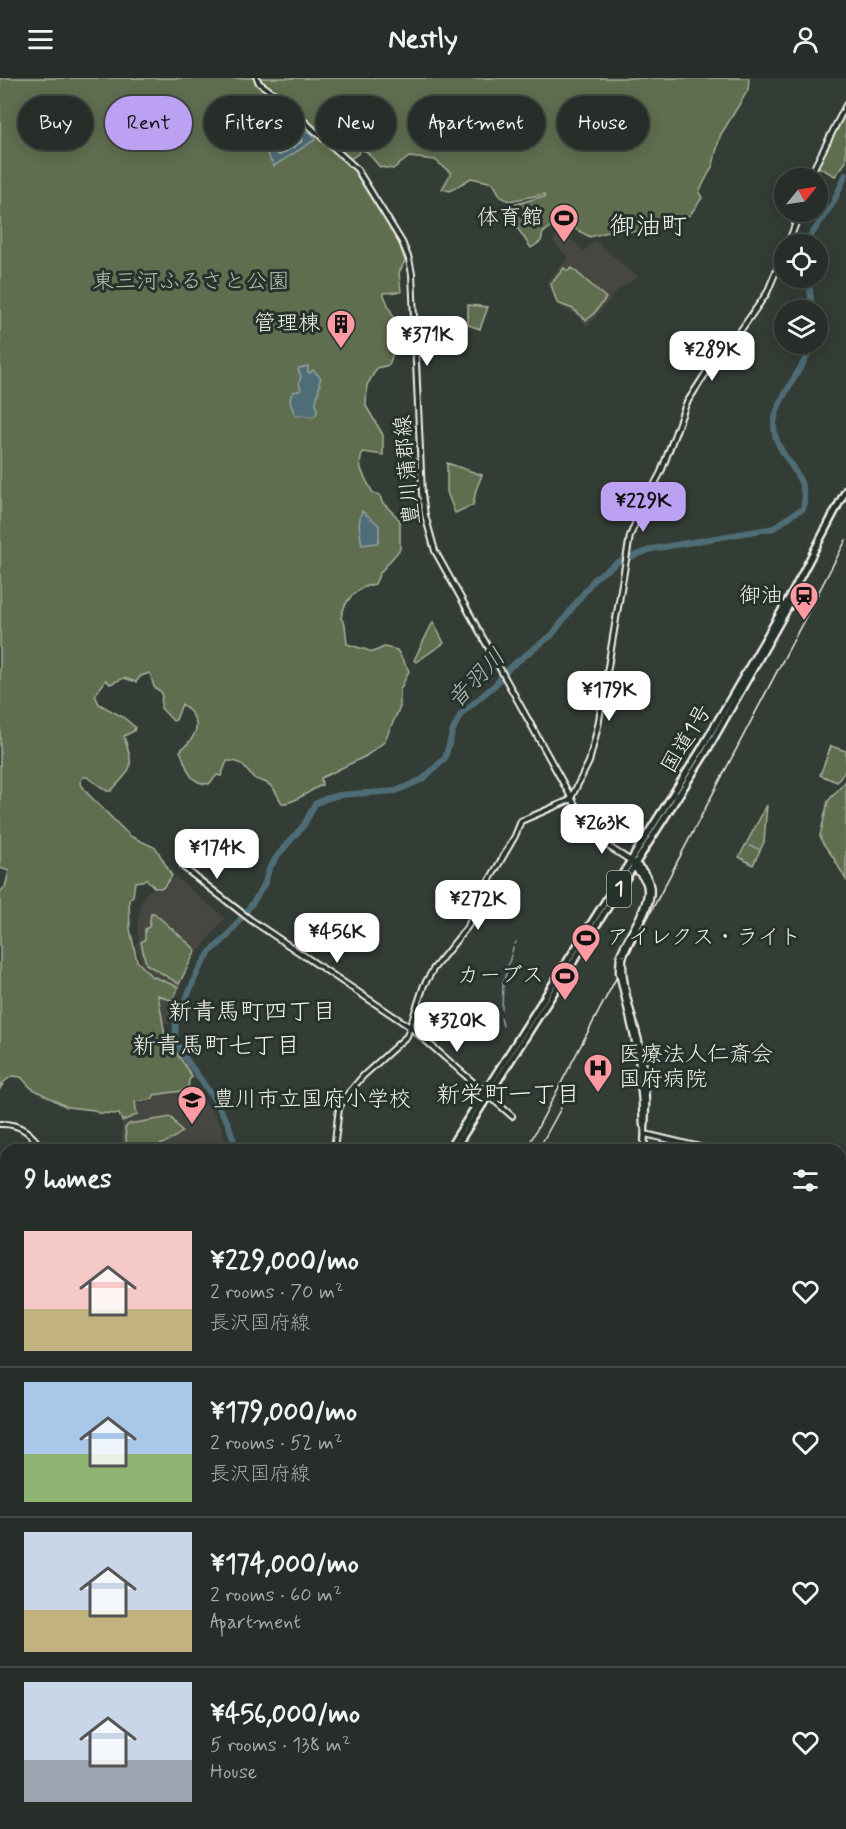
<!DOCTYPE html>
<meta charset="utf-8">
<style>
body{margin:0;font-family:Mynerve,"Klee One",sans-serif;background:#2f3530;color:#f1f3f6;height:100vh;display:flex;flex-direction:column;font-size:22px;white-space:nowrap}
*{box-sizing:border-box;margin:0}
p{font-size:20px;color:#a4a8a8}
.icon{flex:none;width:33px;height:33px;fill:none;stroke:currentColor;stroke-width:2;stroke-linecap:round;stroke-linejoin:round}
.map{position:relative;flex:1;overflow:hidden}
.details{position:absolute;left:0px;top:1066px;width:846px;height:686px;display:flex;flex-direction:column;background:#272d28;border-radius:18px 18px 0 0;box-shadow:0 3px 15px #0003,0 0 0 2px #434945}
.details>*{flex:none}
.hud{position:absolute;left:18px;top:18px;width:810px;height:54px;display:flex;gap:12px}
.needle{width:39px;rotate:60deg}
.buttons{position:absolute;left:774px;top:90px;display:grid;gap:12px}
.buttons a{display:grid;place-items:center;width:54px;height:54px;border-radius:50%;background:#272d28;box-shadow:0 3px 15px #0003,0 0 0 2px #434945;font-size:30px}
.price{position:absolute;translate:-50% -51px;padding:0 14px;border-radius:12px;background:#fff;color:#222;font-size:20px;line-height:39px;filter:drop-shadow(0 2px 3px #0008)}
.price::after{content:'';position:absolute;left:50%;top:36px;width:18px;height:14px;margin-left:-9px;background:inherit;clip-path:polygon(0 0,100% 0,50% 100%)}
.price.active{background:#bca0f2;color:#111}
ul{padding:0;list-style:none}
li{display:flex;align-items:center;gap:18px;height:150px;padding:0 24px}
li+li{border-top:2px solid #434945}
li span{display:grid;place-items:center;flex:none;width:168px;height:120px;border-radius:0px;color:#555}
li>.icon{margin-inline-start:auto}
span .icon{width:72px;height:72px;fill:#fffc;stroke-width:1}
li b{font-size:26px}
h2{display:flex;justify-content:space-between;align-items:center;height:72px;padding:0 24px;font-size:26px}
.pill{padding:0 21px;border-radius:27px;background:#272d28;box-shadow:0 3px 15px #0003,0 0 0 2px #434945;font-size:21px;line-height:54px}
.pill.active{background:#bca0f2;color:#111}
header{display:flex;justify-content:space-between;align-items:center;height:78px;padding:0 24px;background:#272d28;font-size:27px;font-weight:700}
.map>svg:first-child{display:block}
.built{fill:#444640}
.green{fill:#5f6e50;stroke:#aab09c;stroke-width:1.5}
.water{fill:#4f6d76;stroke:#91a2a4;stroke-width:1.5}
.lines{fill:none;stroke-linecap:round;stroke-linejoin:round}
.shore{stroke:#b2bcba;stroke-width:1.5}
.stream{stroke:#91a2a4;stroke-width:1.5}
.river{stroke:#4f6d76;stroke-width:6}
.tertiary-casing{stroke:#f4f1e8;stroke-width:8}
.secondary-casing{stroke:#f4f1e8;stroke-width:8}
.primary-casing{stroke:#f4f1e8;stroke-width:9}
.trunk-casing{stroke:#f4f1e8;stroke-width:10}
.tertiary{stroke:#26332d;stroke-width:4}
.secondary{stroke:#26332d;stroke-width:4}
.primary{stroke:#26332d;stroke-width:4.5}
.trunk{stroke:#26332d;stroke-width:5}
.rail{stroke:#f4f1e8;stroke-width:1.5}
.primary-bridge-casing{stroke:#f4f1e8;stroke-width:9;stroke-linecap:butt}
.primary-bridge{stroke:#26332d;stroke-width:4.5}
.labels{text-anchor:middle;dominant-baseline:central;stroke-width:6;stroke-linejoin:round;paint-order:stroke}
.shield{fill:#26332d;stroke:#b6b8b0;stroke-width:1.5}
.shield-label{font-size:21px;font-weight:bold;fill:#f4f1e8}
.poi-label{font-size:22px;fill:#f4f1e8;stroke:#26332d;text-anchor:end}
.park-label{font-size:22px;fill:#b8bdab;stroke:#26332d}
.street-label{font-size:22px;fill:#f4f1e8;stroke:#26332d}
.water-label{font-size:24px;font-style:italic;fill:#b2bcba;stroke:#26332d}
.neighbourhood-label{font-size:24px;fill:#f4f1e8;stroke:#26332d}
.quarter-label{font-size:26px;fill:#f4f1e8;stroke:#26332d}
</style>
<header><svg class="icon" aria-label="menu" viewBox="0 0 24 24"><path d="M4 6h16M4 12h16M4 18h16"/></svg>Nestly<svg class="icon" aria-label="person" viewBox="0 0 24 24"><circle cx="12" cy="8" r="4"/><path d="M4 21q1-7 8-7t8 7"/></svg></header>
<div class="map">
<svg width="846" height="1751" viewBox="0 0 846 1751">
<rect width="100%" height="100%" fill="#343c36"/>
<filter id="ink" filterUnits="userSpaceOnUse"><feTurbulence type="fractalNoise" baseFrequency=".0167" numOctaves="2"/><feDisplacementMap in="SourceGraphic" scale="12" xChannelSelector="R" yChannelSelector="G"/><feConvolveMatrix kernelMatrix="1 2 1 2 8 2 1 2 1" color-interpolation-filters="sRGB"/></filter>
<g filter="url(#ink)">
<path class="built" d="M562,152L584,173L595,162L638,199L618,212L588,249L577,238L556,226L547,203L568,180L552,162Z
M176,799L225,840L189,887L172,928L169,946L156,944L136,865L139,863L137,849L142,821L149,812H164L173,800Z
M195,1012L212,1032L221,1047L225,1061L199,1070L167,1071L160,1067L151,1072H122V1044L138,1038L136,1026L154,1022L155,1018Z"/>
<path class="green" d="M0,0H749L748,12L720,58L713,87L699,114L702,120L690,137L667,149L639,154L614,152L590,159L568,147L556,132L559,142L543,155L541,163L531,170L505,132L507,129L540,119H545L544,116L509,123L501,119L493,105L471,100L450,113L442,111L451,95L435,82L409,79L393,91L380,89L367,74L361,71L358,76L350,81L306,40L299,38L294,41L306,47L349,85L399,165L405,183L399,195L401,214L383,215L396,245L398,260L389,287L377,290L367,307L366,328L383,357V377L363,374C355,389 367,402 373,415L380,417L382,424L400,442V471L380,495L375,506C357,509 344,522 341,540L345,547L347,566L373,574L384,569L397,572L409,593L400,612V629L384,664L366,678L321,700L322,707C310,712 294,726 282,725C277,718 276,710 268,706C264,703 258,703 254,700C244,692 245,682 227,683L221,698L217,697L209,706C188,706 188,690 180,673C183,669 187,668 190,663C202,648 195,637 182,626L176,642L173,643L161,630L162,615L154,609L150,595L141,598L136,604L124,600L110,606L106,602L95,617L99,626L123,639L135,649L134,653L124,658C134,691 134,688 111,713H107L87,699H83L80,705L89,717L130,758L156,770L172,798L163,810H155L147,802L135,804L133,818L129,822L130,851L137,883L153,900L154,899L178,909L173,923L158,917L166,963C171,966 188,991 192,999L189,1002L188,1012L154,1017L153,1021L135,1024L137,1037L122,1043L119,1036L98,1035L94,1032L67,1029L31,1010L21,999L12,998L4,1004L0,1011V814L5,809L9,793L0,790Z
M846,35V84L835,98L816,88Z
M564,190L568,193L572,190L606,220L592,238L586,242L573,231L557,225L551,206Z
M468,227L488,229L480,251L468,247Z
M447,385L482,397L476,412L473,427L455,435L447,414Z
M433,544L444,565L416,584L414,582Z
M831,668L846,673V692L837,704L820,697Z
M846,703V802L833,779L822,764L820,758L828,723Z
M767,727L764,764L753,787L739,779Z
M151,835H154L196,872L179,906L146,886L141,864L145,861V851L149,849Z
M171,1039L182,1054C165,1067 148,1074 127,1072L125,1050L129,1046Z"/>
<path class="water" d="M302,52L311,55L315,62L274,88L267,76L270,72L269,69L292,54Z
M308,288V294L310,295L313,292L321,300L319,305L320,306L316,324L317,335L313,339L303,337L296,338C292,330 287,322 293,314L299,313L301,311L299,305L301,298L298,292L299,290Z
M362,433L379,447V462L377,465L362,467C360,455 357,444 362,433Z"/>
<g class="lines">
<path class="shore" d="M299,58L302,60L301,64L280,77L276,76L277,71Z"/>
<path class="stream" d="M750,768L759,771
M515,866L516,864
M502,931L503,906L513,870
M501,940L503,948
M840,1705L846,1710
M759,1747L781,1749
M4,1751L6,1746
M351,1751L353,1746
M414,1751L415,1746
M514,1751L515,1746
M535,1751L537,1746
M593,1751L595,1746
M653,1751L655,1746"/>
<path class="river" d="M808,166L809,160L833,125L846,96
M809,200L812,232
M237,1072L228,1045L208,1012L181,974L175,961L176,944L198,893L210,874L227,859L254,823L265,805L269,791L278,777L304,747L315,726L325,721L339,717L396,713L423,701L445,680L453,652L461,636L495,607L510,589L552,557L595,500L618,484L652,471L774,450C784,444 792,435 803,431C811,396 776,380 774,350C773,324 804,290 813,266
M0,1196L6,1198
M840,1408L846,1405
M689,1751L692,1746"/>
<g class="tertiary-casing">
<path id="tertiary" d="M183,789L251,842L410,949
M645,1056L712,1072
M840,1106L846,1107
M840,1197L846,1214
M840,1307L846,1305
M840,1711L846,1715
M786,1751L790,1746"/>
</g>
<g class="secondary-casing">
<path id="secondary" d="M257,0L259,5L285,23L291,37L305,44L357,91L402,164L409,181L412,196L422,416L425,437L435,473L588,750L600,763L631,783
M809,100L846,27
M788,166L800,134
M410,949L512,1038
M0,1046C21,1045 32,1056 43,1072
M334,1072L339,1030L346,1018L363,998L407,958L424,907L434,890L468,848L485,810L515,758L521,743L570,722L589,684L598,648L630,458L639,436L661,394L686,326L713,284L736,259L767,215L784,174
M6,1258L0,1264L6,1267
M0,1625L6,1611
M840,1684L846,1676
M256,1751L258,1746"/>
</g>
<g class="primary-casing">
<path id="primary" d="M620,877C627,858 653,825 646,805C643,798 636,793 632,786
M623,880C632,848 674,812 633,784
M642,1025L643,1047
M644,1072L646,1025
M0,1676L6,1679
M0,1683L6,1686
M119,1746L129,1751
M138,1746L149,1751
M753,1746L754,1751"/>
</g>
<g class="trunk-casing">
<path id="trunk" d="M448,1072L700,673L792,515L846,412
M454,1072L705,676L795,517
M292,1751L293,1746
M296,1751L297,1746"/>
</g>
<use href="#tertiary" class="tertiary"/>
<use href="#secondary" class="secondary"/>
<use href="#primary" class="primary"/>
<use href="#trunk" class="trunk"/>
<path class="rail" d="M526,1072L846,462
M538,1072L561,1030
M492,1746L494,1751
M173,1751L175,1746"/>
<g class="primary-bridge-casing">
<path id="primary-bridge" d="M620,877L619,894L638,976L642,1025
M623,880C621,912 635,942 641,973C645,990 645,1007 646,1025"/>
</g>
<use href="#primary-bridge" class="primary-bridge"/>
</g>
</g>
<defs>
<g id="stadium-pin" transform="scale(1.5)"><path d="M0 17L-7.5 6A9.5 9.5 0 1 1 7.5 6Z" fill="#ff9aa2" stroke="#26332d"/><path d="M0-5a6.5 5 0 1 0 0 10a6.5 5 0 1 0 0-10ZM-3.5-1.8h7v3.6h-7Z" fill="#111"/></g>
<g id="building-pin" transform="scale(1.5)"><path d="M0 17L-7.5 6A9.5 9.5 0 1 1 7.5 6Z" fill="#ff9aa2" stroke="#26332d"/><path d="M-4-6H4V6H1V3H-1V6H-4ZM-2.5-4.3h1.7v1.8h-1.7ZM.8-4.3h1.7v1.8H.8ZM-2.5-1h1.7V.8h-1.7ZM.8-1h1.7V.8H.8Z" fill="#111"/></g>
<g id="station-pin" transform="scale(1.5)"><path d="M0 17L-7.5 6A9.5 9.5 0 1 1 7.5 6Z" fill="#ff9aa2" stroke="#26332d"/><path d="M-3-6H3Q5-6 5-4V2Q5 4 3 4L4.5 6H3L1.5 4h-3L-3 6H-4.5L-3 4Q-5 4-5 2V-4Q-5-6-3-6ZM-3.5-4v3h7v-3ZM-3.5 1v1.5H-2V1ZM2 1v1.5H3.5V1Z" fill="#111"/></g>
<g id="hospital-pin" transform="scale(1.5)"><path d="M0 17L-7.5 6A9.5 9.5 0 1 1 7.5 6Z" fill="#ff9aa2" stroke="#26332d"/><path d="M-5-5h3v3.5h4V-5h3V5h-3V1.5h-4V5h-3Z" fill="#111"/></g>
<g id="school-pin" transform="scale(1.5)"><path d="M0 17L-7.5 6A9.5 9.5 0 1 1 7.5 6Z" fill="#ff9aa2" stroke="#26332d"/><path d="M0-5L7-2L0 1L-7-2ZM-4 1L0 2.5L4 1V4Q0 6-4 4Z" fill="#111"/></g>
</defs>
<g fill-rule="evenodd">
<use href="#stadium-pin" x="564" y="140"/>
<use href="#building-pin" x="341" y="246"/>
<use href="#station-pin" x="804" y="518"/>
<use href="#stadium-pin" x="586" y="860"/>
<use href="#stadium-pin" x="565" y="898"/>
<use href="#hospital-pin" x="598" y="990"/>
<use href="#school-pin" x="192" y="1022"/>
</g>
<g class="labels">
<rect class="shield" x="607" y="793" width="24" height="36" rx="4.5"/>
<g class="shield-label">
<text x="619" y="811">1</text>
</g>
<g class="poi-label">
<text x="543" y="140">体育館</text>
<text x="320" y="246">管理棟</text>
<text x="783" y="518">御油</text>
<text x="607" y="860" text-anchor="start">アイレクス・ライト</text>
<text x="544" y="898">カーブス</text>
<text x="619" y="977" text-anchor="start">医療法人仁斎会<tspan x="619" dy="25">国府病院</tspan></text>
<text x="213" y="1022" text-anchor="start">豊川市立国府小学校</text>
</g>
<g class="park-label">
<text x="191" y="204">東三河ふるさと公園</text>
</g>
<g class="street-label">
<text transform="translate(408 392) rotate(-95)">豊川蒲郡線</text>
<text transform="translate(687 661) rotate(-59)">国道1号</text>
</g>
<g class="water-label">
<text transform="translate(477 601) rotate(-46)">音羽川</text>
</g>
<g class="neighbourhood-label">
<text x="252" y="934">新青馬町四丁目</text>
<text x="216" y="968">新青馬町七丁目</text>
<text x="508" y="1017">新栄町一丁目</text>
</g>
<g class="quarter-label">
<text x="648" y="149">御油町</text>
</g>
</g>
</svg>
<div class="buttons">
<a><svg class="needle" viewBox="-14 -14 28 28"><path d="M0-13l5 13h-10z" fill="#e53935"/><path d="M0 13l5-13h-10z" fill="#a4a8a8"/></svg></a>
<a><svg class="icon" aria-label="locate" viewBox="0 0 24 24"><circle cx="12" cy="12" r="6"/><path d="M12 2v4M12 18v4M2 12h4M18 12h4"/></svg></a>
<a><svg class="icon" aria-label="layers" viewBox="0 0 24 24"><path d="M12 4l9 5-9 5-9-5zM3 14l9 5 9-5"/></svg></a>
</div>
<b class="price" style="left:427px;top:289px">¥371K</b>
<b class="price" style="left:712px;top:304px">¥289K</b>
<b class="price active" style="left:643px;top:455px">¥229K</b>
<b class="price" style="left:609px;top:644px">¥179K</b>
<b class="price" style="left:602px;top:777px">¥263K</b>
<b class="price" style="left:217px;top:802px">¥174K</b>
<b class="price" style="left:478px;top:853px">¥272K</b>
<b class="price" style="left:337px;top:886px">¥456K</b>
<b class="price" style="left:457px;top:975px">¥320K</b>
<div class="hud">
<a class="pill">Buy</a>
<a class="pill active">Rent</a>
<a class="pill">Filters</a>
<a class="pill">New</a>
<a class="pill">Apartment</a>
<a class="pill">House</a>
</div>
<section class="details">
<h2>9 homes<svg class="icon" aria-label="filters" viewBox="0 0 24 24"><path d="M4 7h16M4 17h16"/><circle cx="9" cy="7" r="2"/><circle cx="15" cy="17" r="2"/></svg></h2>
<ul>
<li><span style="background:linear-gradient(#f6c9c9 65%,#c2b280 0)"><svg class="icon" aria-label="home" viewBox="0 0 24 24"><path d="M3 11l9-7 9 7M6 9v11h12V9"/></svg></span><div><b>¥229,000/mo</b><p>2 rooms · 70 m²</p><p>長沢国府線</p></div><svg class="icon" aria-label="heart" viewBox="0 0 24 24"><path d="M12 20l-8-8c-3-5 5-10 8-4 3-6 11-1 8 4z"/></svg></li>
<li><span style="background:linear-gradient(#a9c7e8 60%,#8fb573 0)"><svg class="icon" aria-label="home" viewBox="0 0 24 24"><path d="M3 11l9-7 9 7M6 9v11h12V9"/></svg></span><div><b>¥179,000/mo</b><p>2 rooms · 52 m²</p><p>長沢国府線</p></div><svg class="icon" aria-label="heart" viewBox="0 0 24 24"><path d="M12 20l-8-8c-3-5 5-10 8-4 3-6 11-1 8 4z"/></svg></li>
<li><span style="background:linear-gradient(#c9d6e8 65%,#c2b280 0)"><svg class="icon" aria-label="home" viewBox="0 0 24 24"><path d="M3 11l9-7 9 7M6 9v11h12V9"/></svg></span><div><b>¥174,000/mo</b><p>2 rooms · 60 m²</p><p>Apartment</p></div><svg class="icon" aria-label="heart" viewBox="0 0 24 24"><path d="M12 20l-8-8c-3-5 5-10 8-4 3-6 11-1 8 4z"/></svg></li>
<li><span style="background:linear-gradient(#c9d6e8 65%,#9aa5b1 0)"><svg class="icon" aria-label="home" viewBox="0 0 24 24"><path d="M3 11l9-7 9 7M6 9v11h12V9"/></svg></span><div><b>¥456,000/mo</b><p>5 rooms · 138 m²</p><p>House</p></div><svg class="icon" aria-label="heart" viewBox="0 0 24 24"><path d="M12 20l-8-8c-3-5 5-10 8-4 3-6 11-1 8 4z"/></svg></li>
</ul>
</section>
</div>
